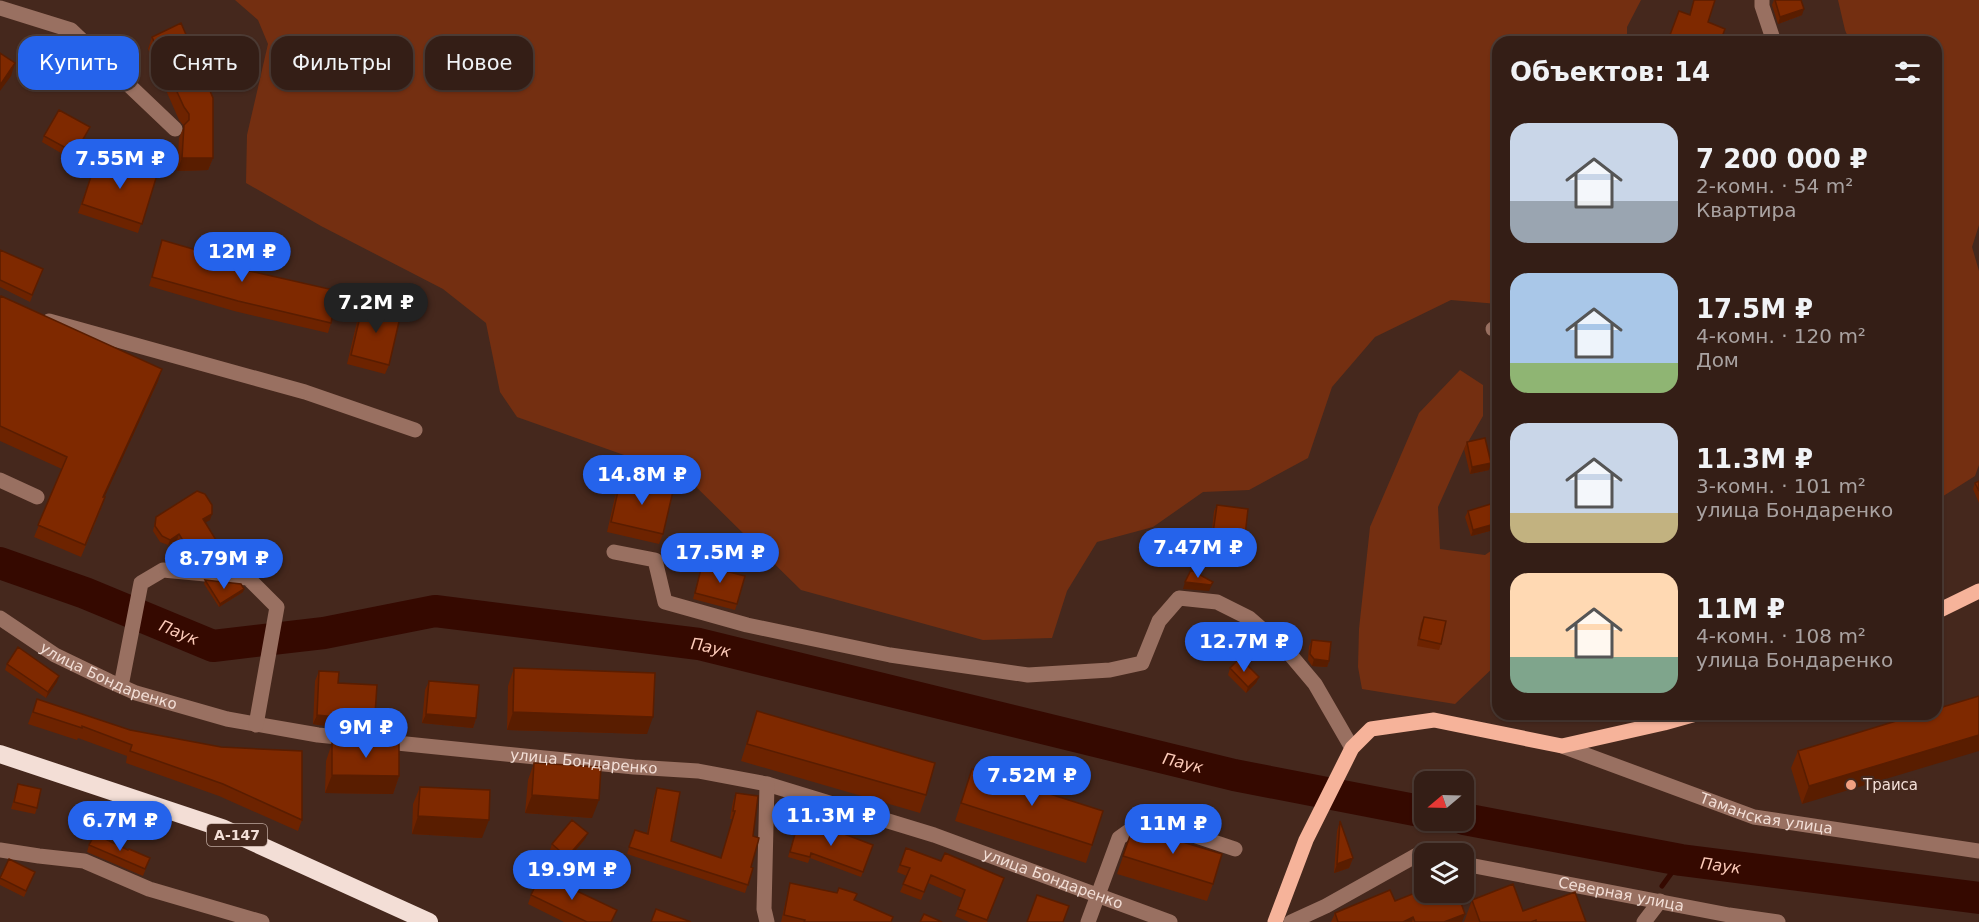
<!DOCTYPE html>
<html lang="ru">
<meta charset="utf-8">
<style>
body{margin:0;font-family:"DejaVu Sans",sans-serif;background:#3c271f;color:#f1f3f6;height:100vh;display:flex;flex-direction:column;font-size:22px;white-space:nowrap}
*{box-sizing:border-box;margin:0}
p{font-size:20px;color:#a9a2a1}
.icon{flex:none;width:33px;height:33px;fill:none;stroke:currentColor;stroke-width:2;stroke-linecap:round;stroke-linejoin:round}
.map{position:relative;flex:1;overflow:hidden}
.side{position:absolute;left:1492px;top:36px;width:450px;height:684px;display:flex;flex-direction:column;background:#341e16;border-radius:18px;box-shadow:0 2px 4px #0004,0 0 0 2px #4e3c35}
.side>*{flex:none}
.top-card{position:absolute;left:18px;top:36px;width:570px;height:54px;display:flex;gap:12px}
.needle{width:39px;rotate:251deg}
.controls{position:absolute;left:1414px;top:771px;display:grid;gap:12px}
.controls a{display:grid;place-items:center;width:60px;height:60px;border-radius:12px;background:#341e16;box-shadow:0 2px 4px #0004,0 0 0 2px #4e3c35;font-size:30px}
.price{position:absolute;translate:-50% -51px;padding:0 14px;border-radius:21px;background:#2563eb;color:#fff;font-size:20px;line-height:39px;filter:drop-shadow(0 2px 3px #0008)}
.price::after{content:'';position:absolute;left:50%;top:36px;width:18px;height:14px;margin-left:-9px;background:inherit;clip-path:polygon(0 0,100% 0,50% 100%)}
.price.current{background:#222;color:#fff}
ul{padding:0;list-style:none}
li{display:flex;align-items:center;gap:18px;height:150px;padding:0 18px}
li span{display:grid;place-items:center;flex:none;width:168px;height:120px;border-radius:18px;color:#555}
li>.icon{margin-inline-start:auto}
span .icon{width:72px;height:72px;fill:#fffc;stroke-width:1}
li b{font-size:26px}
h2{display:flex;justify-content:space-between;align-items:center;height:72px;padding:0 18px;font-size:26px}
.chip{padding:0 21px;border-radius:18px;background:#341e16;box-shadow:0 2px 4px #0004,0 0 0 2px #4e3c35;font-size:21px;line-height:54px}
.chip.current{background:#2563eb;color:#fff}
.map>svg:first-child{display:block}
.green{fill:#742f11}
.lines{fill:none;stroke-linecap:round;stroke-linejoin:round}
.stream{stroke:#350900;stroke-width:5}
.river{stroke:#350900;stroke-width:32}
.minor{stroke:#997061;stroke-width:15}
.major{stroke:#f6b39a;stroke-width:15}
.highway{stroke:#f3ded6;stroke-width:18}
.wall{fill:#6d2300}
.shaded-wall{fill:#591d00}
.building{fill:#7f2900;stroke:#591d00;stroke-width:1.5}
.poi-dot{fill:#f2a081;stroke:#45281d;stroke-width:2}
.labels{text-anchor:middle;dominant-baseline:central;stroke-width:4.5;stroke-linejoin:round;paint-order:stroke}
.shield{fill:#45281d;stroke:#bfa89f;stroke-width:1.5}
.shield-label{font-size:14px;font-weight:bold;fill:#f3dfd7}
.street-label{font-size:15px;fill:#f3dfd7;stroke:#45281d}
.poi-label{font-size:15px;fill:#f3dfd7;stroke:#45281d;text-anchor:start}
.water-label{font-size:16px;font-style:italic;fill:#fdcbb9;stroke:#45281d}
</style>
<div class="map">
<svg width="1979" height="922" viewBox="0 0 1979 922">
<rect width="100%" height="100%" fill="#45281d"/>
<path class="green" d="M235,0H1641L1627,27V42H1498V304L1451,300L1375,337L1332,387L1308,458L1249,490L1203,492L1153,527L1097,542L1067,591L1052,638L983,640L801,590L686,477L517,417L500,392L486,323L443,289L321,226L246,183L247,135L268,44L258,20Z
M1838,0H1979V225L1972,247L1979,271V465L1975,476L1937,500L1936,42H1850L1845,30Z
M1460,370L1483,385V416L1464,449L1438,507L1440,549L1485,555L1498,546V663L1455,704L1362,689L1358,667L1359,629L1370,527L1419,413Z"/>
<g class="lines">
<path class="stream" d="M1662,886L1681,860"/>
<g class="river">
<path id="s1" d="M0,563L85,593L213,646L324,633L435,611L699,644L1234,775L1425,812"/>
<path id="s2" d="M1464,819L1681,860L1979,898"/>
</g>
<g class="minor">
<path d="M1762,0V6L1774,42"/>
<path d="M0,8L71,30L175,129"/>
<path d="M49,321L305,392L415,430"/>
<path d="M1493,329L1498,330"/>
<path d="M0,480L37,497"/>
<path d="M614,552L655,560L665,602L747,625L890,655L1028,675L1110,670L1142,663L1159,621L1179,598L1217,602L1249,618L1288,652L1315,684L1352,748"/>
<path id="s3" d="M0,618L55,655L109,681L136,693L227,719L318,735L634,767L698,771L767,784L934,835L1170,922"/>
<path d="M121,686L141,583L163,570L248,578L277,607L256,725"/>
<path id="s4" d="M1562,746L1754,817L1979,851"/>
<path d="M767,784L764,909L767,922"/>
<path d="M0,850L39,856L84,861L149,889L262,922"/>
<path id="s5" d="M1464,864L1729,915L1778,922"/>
<path d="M1088,922L1119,838L1133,828L1163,825L1235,849"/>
<path d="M1291,922L1326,906L1417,855L1425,857"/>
<path d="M1644,922L1660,901"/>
</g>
<path class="major" d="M1936,612L1979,591
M1275,922L1306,840L1352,748L1371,729L1434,720L1562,746L1664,723L1696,714"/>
<path class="highway" d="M0,754L222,828L429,922"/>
</g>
<path class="wall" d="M1774,0H1801L1802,15L1778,24L1772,5Z
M1679,11L1708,22L1721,42H1670L1668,41Z
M152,37L213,158L208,170L177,171L179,138L184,126L179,120L148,49Z
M87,133L73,160L42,142L44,136Z
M98,155L157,175L138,233L78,213Z
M162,240L232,267L331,323L328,333L234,311L149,286Z
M0,250L43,269L30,302L0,287Z
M0,298L162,369L158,381L104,497H105L101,509L81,557L34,537L62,469L0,441Z
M363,304L389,365L385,374L347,364L359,313Z
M1467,442L1489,470L1470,474L1464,449Z
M621,478L663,534L659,544L607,532L617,488Z
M1979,481V503L1973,489L1975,483Z
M1217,505L1243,543L1211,539L1214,511Z
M1468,511L1497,529L1471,536L1465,517Z
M156,517L210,520L205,522L227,566L191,563L177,540L168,545L160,542L153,531Z
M702,565L737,604L735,610L693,599Z
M205,580L243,592L219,607L204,584Z
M1424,617L1441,644L1439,650L1417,646L1421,623Z
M1312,640L1329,661L1327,667L1312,666L1308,660L1309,646Z
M1498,661V689H1493L1491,668L1494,662Z
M7,664L57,682L46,698L5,670Z
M514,668L647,734L507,730L508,686Z
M1230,668L1259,677L1256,683L1246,693L1228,675Z
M319,671L338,683L375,714L372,724L335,722L333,727L313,724L315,681Z
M429,681L476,718L473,728L422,723L425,690Z
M1979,696L1802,804L1791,768L1798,751Z
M37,699L302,820L298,831L219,796L126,763L127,756L78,738L77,740L28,724Z
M757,711L926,795L920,813L741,761L751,729Z
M332,743L399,776L393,794L325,793L326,761Z
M534,763L592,818L525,813L528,780Z
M972,769L1092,845L1086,863L955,821Z
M18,784L37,808L35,814L11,809Z
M420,787L482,838L412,834L413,804Z
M657,788L671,841L721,858L733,819H730L733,801L736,793L753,836L751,867L753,868L745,893L627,854L635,830L647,833L654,796Z
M1340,821L1353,858L1349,868L1334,873L1337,831Z
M798,823L873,845L861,877L810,858L808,863L788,857Z
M1133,827L1213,884L1207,901L1117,874Z
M585,839L565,863L550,850L552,844Z
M89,845L150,858L143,876L87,852Z
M906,848L941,861L1004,878L987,922H969L955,916L962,898L928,883L921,900L900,892L907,876L897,872Z
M9,859L35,872L24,897L0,885V879Z
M790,883L854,900L891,922H781L788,891Z
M531,895L617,910L612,922H564L528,904Z
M1472,900L1523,911L1586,922H1464Z
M1395,901L1462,922H1331L1335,913Z"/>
<path class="shaded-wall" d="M1804,9L1802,15L1778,24L1780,17Z
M15,63L11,76L0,91V85Z
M90,127L87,133L73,160L75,153Z
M182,158H213L208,170L177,171Z
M162,369L158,381L99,509L103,497Z
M1491,463L1489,470L1470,474L1472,467Z
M212,514L210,520L201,525L203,519Z
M1498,523L1497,529L1471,536L1473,530Z
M1213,533L1245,536L1243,543L1211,539Z
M179,534L177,540L168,545L170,540Z
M193,557L229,561L227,566L191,563Z
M1185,582H1213L1209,591L1183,589Z
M244,589L243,592L219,607L220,604Z
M1314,659L1329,661L1327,667L1312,666Z
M59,676L57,682L46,698L48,692Z
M1259,677L1256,683L1246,693L1248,687Z
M1498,682V689H1493L1496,683Z
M337,712L375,714L372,724L335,722L333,727L313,724L317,715Z
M513,712L653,717L647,734L507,730Z
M426,714L476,718L473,728L422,723Z
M1979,735V751L1802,804L1809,786Z
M332,775L399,776L393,794L325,793Z
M532,795L599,800L592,818L525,813Z
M418,816L489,820L482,838L412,834Z
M588,833L585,839L565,863L567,857Z
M1353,858L1349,868L1334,873L1337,864Z
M1465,914L1462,922H1444Z
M1413,917L1412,922H1403Z"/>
<path class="building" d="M1694,0H1715L1708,22L1725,29L1720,42H1689L1670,35L1679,11L1690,15Z
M1775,0H1801L1804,9L1780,17Z
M181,23L213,98V158H182L184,125L189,120V114L184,107L152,37Z
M1644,35L1661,42H1641Z
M0,53L15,63L0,85Z
M59,110L90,127L75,153L44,136Z
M98,155L157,175L142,224L82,204Z
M162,240L234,261L232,267L338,291L331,323L238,301L152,277Z
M0,250L43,269L32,295L0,280Z
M1,296L162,369L103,497H105L85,545L38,525L67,457L0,426V298Z
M363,304L401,313L389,365L351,355Z
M1936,373L1939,382L1936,383Z
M1485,438L1491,463L1472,467L1467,442Z
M621,478L673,491L663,534L611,522Z
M1979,481V491L1975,483Z
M197,491L205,494L212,505V514L203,519L229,561L193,557L179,534L170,540L162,536L155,526L156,517Z
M1494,503L1498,519V523L1473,530L1468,511Z
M1217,505L1248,509L1245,536L1213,533Z
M702,565L745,576L737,604L695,593Z
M1191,570L1213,582L1211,585L1185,582Z
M205,580L241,584L244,589L220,604Z
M1424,617L1446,621L1441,644L1419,639Z
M1312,640L1331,642L1329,661L1314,659L1310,654Z
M18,647L59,676L48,692L7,664Z
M1240,658L1259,677L1248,687L1230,668Z
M1498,661V682L1496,683L1494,662Z
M514,668L655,673L653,717L513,712Z
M319,671L339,672L338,683L377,685L375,714L337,712L336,717L317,715Z
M429,681L479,685L476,718L426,714Z
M1979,696V735L1809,786L1798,751L1919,714H1936V709Z
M37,699L130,730L221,747L302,751V820L223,784L130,751L132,745L82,726V728L33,712Z
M757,711L935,763L926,795L747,744Z
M332,743L399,744V776L332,775Z
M534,763L601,767L599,800L532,795Z
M972,769L1103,811L1092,845L961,803Z
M18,784L41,789L37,808L14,802Z
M420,787L490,790L489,820L418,816Z
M657,788L680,792L671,841L721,858L735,811H733L736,793L758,796L753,836L759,838L758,842L751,867L753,868L748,885L629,847L635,830L648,834Z
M572,820L588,833L567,857L552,844Z
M1340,821L1353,858L1337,864Z
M798,823L830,832L831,829L873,845L863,872L811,853L810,857L790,852Z
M1133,827L1222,854L1213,884L1123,856Z
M95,834L128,850L129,849L150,858L145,869L89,845Z
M906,848L941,861L945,853L1004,878L987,920L958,909L965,890L931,875L924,892L903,884L910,868L900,865Z
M9,859L35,872L26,891L0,878Z
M541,874L617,910L611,922H587L531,895Z
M790,883L837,893L839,888L855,893L857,894L854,900L893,917L891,922H804L805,920L784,915Z
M1513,884L1523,911L1575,892L1586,922H1536V920L1531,922H1480L1472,900Z
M1425,889V892H1457L1465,914L1444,922H1415L1413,917L1403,922H1338L1335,913L1390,890L1395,901Z
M1037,895L1069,906L1063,922H1027Z
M656,909L691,922H651Z
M924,914L942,922H920Z"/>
<circle class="poi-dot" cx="1851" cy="785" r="6"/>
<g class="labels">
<rect class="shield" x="207" y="824" width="60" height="22" rx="4.5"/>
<g class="shield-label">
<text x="237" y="835">А-147</text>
</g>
<g class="street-label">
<text stroke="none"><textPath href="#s3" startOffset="124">улица Бондаренко</textPath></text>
<text stroke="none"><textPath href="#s3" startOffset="610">улица Бондаренко</textPath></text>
<text stroke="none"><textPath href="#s4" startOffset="216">Таманская улица</textPath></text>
<text stroke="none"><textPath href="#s3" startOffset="1096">улица Бондаренко</textPath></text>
<text stroke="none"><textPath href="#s5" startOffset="160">Северная улица</textPath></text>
</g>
<g class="poi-label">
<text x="1863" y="785">Траиса</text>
</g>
<g class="water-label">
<text stroke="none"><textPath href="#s1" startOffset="192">Паук</textPath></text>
<text stroke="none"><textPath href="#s1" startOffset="732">Паук</textPath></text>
<text stroke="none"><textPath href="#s1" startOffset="1218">Паук</textPath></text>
<text stroke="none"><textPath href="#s2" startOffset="261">Паук</textPath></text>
</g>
</g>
</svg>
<div class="controls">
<a><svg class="needle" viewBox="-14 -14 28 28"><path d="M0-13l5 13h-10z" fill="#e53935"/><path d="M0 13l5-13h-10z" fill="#a9a2a1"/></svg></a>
<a><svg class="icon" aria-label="layers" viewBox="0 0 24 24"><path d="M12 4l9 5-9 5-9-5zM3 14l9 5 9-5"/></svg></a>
</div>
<b class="price" style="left:120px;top:190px">7.55M ₽</b>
<b class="price" style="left:242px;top:283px">12M ₽</b>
<b class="price current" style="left:376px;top:334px">7.2M ₽</b>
<b class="price" style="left:642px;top:506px">14.8M ₽</b>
<b class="price" style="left:1198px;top:579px">7.47M ₽</b>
<b class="price" style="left:720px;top:584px">17.5M ₽</b>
<b class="price" style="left:224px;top:590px">8.79M ₽</b>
<b class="price" style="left:1244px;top:673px">12.7M ₽</b>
<b class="price" style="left:366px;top:759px">9M ₽</b>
<b class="price" style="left:1032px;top:807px">7.52M ₽</b>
<b class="price" style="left:831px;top:847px">11.3M ₽</b>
<b class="price" style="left:120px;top:852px">6.7M ₽</b>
<b class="price" style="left:1173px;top:855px">11M ₽</b>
<b class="price" style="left:572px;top:901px">19.9M ₽</b>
<div class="top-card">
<a class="chip current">Купить</a>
<a class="chip">Снять</a>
<a class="chip">Фильтры</a>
<a class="chip">Новое</a>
</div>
<section class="side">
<h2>Объектов: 14<svg class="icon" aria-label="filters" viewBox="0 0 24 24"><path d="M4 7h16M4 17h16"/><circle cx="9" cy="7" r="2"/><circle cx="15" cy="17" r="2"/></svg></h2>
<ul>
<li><span style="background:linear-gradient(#c9d6e8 65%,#9aa5b1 0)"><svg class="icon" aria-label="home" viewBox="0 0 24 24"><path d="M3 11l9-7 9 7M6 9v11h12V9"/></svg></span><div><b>7 200 000 ₽</b><p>2-комн. · 54 m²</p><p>Квартира</p></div></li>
<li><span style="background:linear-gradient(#a9c7e8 75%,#8fb573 0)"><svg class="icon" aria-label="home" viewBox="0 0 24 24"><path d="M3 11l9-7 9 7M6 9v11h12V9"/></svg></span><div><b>17.5M ₽</b><p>4-комн. · 120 m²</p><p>Дом</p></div></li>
<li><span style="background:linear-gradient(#c9d6e8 75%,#c2b280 0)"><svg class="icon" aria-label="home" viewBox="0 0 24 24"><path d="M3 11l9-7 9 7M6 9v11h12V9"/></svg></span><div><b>11.3M ₽</b><p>3-комн. · 101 m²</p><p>улица Бондаренко</p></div></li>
<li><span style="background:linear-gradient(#ffd9b3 70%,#7fa58c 0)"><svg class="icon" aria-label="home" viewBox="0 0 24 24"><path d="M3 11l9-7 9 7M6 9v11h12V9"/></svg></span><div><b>11M ₽</b><p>4-комн. · 108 m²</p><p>улица Бондаренко</p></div></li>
</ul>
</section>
</div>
